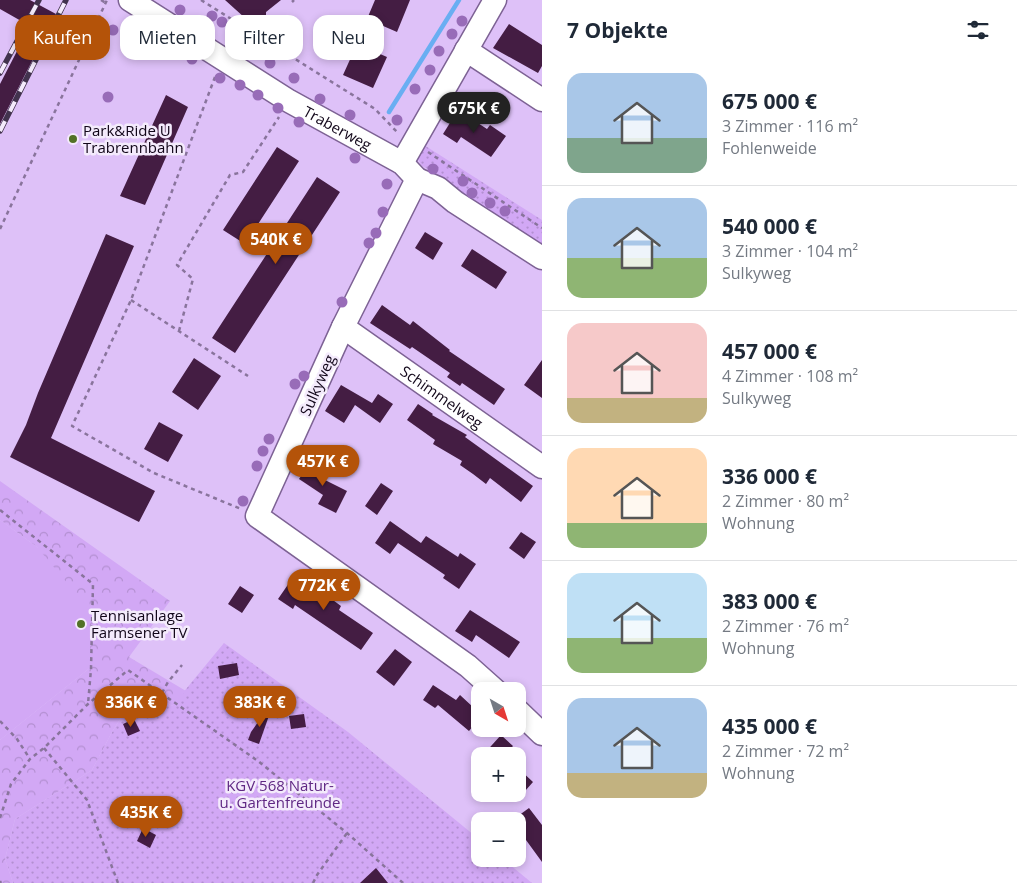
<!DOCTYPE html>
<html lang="de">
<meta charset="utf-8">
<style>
body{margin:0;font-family:"Open Sans",sans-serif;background:#f2f2f3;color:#1f2937;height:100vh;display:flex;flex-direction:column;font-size:19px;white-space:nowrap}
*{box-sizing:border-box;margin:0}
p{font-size:16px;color:#747a83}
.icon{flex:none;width:28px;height:28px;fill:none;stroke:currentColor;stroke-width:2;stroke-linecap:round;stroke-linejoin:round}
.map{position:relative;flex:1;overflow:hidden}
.panel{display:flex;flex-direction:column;background:#fff;width:475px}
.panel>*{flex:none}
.hud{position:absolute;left:15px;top:15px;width:451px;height:45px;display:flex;gap:10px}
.needle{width:32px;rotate:141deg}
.controls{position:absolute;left:471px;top:682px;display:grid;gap:10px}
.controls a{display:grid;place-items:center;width:55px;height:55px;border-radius:10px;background:#fff;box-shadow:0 2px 8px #0003;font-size:25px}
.price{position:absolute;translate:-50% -42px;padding:0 11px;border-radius:18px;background:#b45309;color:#fff;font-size:16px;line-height:32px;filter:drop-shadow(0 1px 2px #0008)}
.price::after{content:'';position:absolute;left:50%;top:30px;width:15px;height:11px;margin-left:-8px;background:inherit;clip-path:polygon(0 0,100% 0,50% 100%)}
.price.selected{background:#222;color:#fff}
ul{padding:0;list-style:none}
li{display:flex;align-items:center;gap:15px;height:125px;padding:0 25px}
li+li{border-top:1px solid #e0e1e3}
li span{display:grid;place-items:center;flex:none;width:140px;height:100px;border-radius:15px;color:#555}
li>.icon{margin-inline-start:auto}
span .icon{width:60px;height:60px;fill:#fffc;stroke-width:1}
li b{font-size:21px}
h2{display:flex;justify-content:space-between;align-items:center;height:60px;padding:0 25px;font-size:21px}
.chip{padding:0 18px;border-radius:15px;background:#fff;box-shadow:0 2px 8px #0003;font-size:18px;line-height:45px}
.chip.selected{background:#b45309;color:#fff}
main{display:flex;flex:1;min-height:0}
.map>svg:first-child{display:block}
.grass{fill:url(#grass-dots)}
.park{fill:url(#park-crowns)}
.pitch{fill:#d2a8f5}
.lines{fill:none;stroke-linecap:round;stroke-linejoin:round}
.stream{stroke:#69aef2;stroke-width:4.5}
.building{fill:#441d43}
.minor-casing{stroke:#7d6294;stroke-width:25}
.path{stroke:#89749c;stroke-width:2.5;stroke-dasharray:4 4;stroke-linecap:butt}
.minor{stroke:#fff;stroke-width:22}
.rail-casing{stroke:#42334e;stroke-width:5.5}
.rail{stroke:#f4ebfc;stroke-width:4;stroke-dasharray:11;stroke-linecap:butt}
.tree{fill:#986cb8}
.poi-dot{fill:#527127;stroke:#f4ebfc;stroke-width:2}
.labels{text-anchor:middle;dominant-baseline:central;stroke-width:5;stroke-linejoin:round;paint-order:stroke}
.street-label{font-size:15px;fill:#110619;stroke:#f4ebfc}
.poi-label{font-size:15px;fill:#110619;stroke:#f4ebfc;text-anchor:start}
.park-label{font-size:15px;fill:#5f2783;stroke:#f4ebfc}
</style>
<main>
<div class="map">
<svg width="542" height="883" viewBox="0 0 542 883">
<defs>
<pattern id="grass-dots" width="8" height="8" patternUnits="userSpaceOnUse" patternTransform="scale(1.25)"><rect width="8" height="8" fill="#d2a8f5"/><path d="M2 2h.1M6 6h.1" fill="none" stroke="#b38fd1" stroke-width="1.8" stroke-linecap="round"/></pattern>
<pattern id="park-crowns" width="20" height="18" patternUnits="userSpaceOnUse" patternTransform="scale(1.25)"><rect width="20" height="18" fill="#d2a8f5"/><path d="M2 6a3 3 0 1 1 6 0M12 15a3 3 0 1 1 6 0" fill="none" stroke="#b38fd1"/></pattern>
</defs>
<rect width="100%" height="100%" fill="#dec1f8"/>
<path class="grass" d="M424,145L542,220V246L421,165L416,155Z
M224,643L348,732L480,840V859H503L532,883H13L5,859L15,819L92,770L112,732L141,686L172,706Z"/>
<path class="park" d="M0,481L170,601L129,657L186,691L172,706L141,686L112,732L92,770L15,819L5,859L13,883H0V740L91,667L37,547L0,520Z"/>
<path class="pitch" d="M0,520L37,547L89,609L91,667L0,740Z"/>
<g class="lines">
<path class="stream" d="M389,112L459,0"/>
</g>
<path class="building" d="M0,0H30L56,14L0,124V84L30,26L0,9Z
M225,0H281L266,12V22H255L248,15L245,18Z
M375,0H410L397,32L367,19Z
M509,24L542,45V66L538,73L493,48Z
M357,44L387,57L373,88L343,75Z
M166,95L188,107L145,205L120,196Z
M458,110L487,129L490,125L506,136L491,157L461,137L457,143L443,134Z
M277,147L299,161L245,244L223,230Z
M317,177L340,192L235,353L212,338Z
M425,232L443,243L433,260L415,248Z
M106,234L134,246L51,438L155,491L139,522L10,457L26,425L38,393Z
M472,249L507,272L496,289L461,266Z
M382,305L410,325L413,321L450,350L449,351L505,389L494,405L462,383L460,386L447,377L450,373L412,347L410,349L370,323Z
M194,358L221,376L198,410L172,392Z
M542,360V398L524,385Z
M341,385L372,403L378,394L393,404L380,423L355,405L344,423L325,411Z
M418,404L433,414L432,415L467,435L465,437L533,486L521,502L490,478L486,484L473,474L460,465L462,461L433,444L435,440L407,420Z
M159,422L183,435L168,462L144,449Z
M313,459L327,469L321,478L347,491L336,513L318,504L323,495L299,479Z
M381,483L393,491L377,515L365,506Z
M390,521L421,543L426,536L458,557L460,553L476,564L459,589L443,578L445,575L398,543L390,554L375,543Z
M521,532L536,542L524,559L509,548Z
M296,573L341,606L339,610L373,633L361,650L295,605L293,609L278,599Z
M240,586L254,595L242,613L228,604Z
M470,610L520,642L509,658L476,635L472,642L455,631Z
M395,649L412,662L394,686L376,672Z
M237,663L239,675L220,679L218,666Z
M433,685L456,700L460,695L474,708L471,713L479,719L469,731L438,705L435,708L423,700Z
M268,708L271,710L259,744L248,740L251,732Z
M304,714L306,727L291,729L289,716Z
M134,719L140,731L128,736L123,724Z
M501,735L513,746L504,756H482Z
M518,768L533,782L518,799Z
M529,808L542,825V862L518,829V816Z
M143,828L156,835L150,848L137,841Z
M376,868L388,883H360Z"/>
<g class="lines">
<g class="minor-casing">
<g id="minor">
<path id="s1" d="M130,0L289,101L402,163L417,179L438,188L455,202L542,258"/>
<path d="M466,50L542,100"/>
<path d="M402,163L495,0"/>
<path d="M417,179L343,327L257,516L468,666L496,691"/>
<path id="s2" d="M343,327L542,467"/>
<path d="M518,711L542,734"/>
</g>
</g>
<path class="path" d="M101,0L106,3
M201,0L375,109L398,133
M292,2L294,0
M27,54L41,26
M31,56L45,28
M215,77L131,300L72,426L154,473L241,509
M428,152L542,228
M0,229L107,0
M131,300L248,376
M179,331L193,279L177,265L230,175L243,172L279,117
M0,510L93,584L91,669L88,704
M162,693L168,682L182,665
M0,721L17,739L30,759
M44,748L87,800L118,883
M0,818L11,784L30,759L44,748L88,704L128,670L258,761L347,833L403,883
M0,881L1,883
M313,883L317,875L347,833"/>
<use href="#minor" class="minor"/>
<g class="rail-casing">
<path id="rail" d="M0,73L39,0
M0,131L66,0"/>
</g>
<use href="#rail" class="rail"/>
</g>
<g class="tree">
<circle cx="180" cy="10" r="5.5"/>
<circle cx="212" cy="16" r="5.5"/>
<circle cx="201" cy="21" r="5.5"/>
<circle cx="462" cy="21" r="5.5"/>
<circle cx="222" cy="22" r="5.5"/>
<circle cx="233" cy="29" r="5.5"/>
<circle cx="113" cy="30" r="5.5"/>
<circle cx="452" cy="34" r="5.5"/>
<circle cx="241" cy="39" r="5.5"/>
<circle cx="139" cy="46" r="5.5"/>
<circle cx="439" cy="51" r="5.5"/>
<circle cx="192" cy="59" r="5.5"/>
<circle cx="270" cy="63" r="5.5"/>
<circle cx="430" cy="70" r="5.5"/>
<circle cx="220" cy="78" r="5.5"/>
<circle cx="294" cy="78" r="5.5"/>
<circle cx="240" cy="85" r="5.5"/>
<circle cx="415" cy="89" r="5.5"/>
<circle cx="258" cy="95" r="5.5"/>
<circle cx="108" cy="97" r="5.5"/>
<circle cx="320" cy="99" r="5.5"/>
<circle cx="278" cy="108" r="5.5"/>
<circle cx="350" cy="115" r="5.5"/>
<circle cx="397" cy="120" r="5.5"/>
<circle cx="299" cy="122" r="5.5"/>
<circle cx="355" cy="158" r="5.5"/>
<circle cx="433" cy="169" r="5.5"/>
<circle cx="463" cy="181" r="5.5"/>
<circle cx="387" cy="184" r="5.5"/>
<circle cx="472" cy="193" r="5.5"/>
<circle cx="490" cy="203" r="5.5"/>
<circle cx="505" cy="211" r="5.5"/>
<circle cx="383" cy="212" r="5.5"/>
<circle cx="376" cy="233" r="5.5"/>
<circle cx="369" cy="243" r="5.5"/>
<circle cx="342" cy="302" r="5.5"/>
<circle cx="304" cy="376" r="5.5"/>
<circle cx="295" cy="384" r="5.5"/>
<circle cx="269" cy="439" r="5.5"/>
<circle cx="263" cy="451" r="5.5"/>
<circle cx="257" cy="466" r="5.5"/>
<circle cx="243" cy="501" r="5.5"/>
</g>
<g class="poi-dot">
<circle cx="73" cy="139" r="5"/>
<circle cx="81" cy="624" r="5"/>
</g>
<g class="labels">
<g class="street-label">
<text stroke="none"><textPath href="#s1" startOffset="244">Traberweg</textPath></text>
<text transform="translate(317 385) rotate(-66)">Sulkyweg</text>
<text stroke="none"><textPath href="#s2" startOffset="121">Schimmelweg</textPath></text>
</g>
<g class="poi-label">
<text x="83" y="130">Park&amp;Ride U<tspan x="83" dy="17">Trabrennbahn</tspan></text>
<text x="91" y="615">Tennisanlage<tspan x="91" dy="17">Farmsener TV</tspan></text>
</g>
<g class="park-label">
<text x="280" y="785">KGV 568 Natur-<tspan x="280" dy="17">u. Gartenfreunde</tspan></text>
</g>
</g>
</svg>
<div class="controls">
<a><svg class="needle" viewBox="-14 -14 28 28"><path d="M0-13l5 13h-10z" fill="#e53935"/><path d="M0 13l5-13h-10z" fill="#747a83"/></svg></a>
<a>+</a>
<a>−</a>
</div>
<b class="price selected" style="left:474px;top:134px">675K €</b>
<b class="price" style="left:276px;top:265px">540K €</b>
<b class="price" style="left:323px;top:487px">457K €</b>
<b class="price" style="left:324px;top:611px">772K €</b>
<b class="price" style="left:131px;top:728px">336K €</b>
<b class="price" style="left:260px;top:728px">383K €</b>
<b class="price" style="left:146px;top:838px">435K €</b>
<div class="hud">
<a class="chip selected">Kaufen</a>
<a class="chip">Mieten</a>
<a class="chip">Filter</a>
<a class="chip">Neu</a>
</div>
</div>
<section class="panel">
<h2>7 Objekte<svg class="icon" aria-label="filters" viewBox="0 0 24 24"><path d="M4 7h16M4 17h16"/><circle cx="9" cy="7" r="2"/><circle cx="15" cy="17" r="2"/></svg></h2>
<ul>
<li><span style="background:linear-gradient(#a9c7e8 65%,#7fa58c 0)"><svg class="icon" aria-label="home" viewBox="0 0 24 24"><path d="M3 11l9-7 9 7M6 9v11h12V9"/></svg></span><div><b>675 000 €</b><p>3 Zimmer · 116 m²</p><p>Fohlenweide</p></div></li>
<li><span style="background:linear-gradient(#a9c7e8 60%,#8fb573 0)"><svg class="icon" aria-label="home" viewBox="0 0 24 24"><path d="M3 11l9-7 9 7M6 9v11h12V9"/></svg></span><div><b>540 000 €</b><p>3 Zimmer · 104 m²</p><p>Sulkyweg</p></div></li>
<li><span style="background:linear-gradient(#f6c9c9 75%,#c2b280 0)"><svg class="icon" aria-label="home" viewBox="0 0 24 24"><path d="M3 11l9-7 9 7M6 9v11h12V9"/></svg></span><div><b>457 000 €</b><p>4 Zimmer · 108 m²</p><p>Sulkyweg</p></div></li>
<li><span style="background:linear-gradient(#ffd9b3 75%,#8fb573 0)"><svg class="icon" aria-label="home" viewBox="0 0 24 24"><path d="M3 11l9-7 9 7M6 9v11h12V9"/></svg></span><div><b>336 000 €</b><p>2 Zimmer · 80 m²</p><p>Wohnung</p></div></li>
<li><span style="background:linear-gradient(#bfe0f5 65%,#8fb573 0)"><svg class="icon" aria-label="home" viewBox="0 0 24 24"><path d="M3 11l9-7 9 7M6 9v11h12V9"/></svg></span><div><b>383 000 €</b><p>2 Zimmer · 76 m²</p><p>Wohnung</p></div></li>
<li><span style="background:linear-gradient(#a9c7e8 75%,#c2b280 0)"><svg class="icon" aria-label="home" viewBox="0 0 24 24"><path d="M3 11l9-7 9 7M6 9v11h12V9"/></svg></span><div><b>435 000 €</b><p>2 Zimmer · 72 m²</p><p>Wohnung</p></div></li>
</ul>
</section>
</main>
